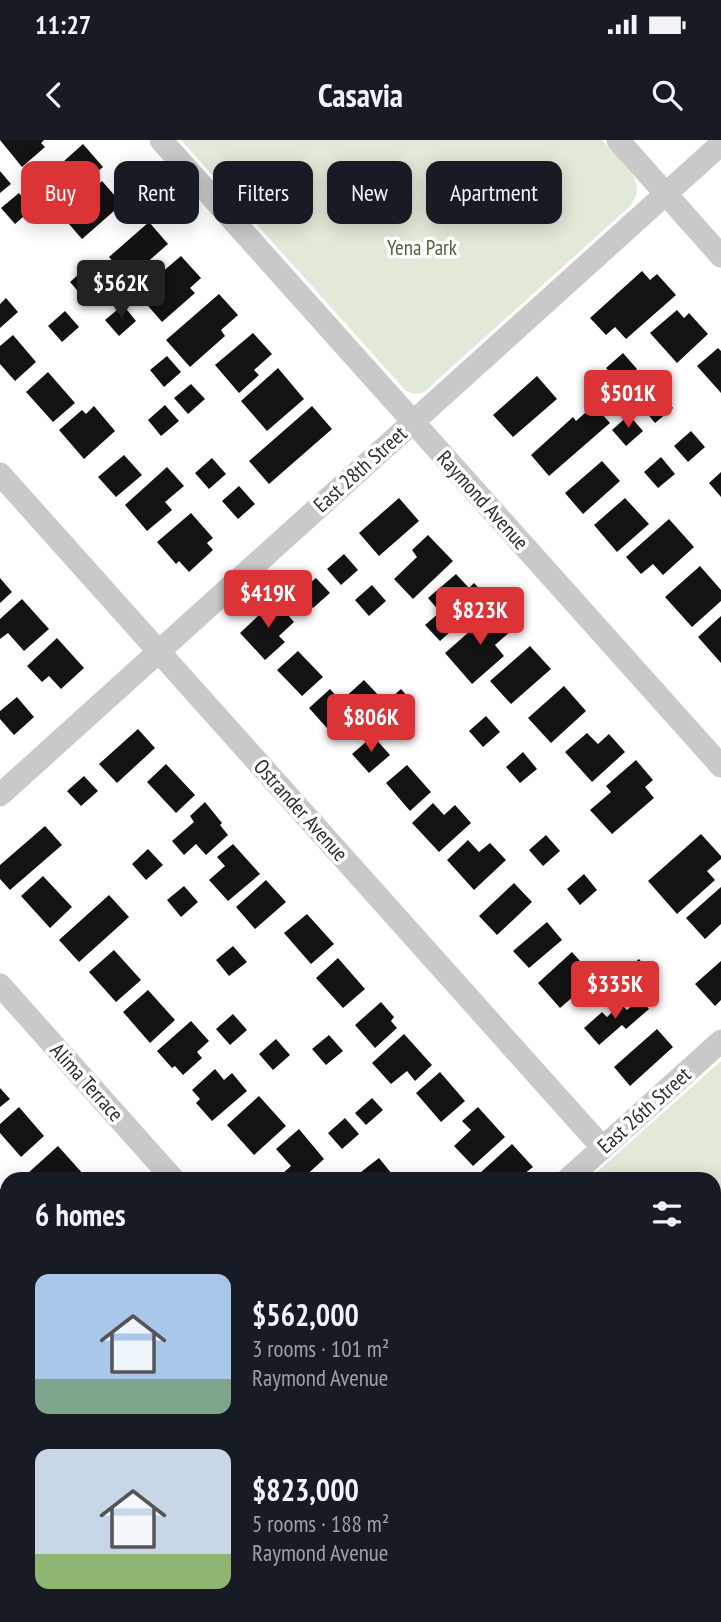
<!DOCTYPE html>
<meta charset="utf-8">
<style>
body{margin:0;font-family:"PT Sans Narrow",sans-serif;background:#20242c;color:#f1f3f6;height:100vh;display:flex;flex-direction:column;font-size:26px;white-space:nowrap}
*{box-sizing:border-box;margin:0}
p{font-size:23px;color:#9ea1a6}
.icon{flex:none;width:38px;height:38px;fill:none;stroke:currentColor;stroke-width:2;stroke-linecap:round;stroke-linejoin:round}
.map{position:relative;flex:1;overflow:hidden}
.side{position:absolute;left:0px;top:1032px;width:721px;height:450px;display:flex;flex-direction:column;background:#171b24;border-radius:21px 21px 0 0;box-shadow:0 4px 18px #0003}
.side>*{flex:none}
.top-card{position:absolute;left:21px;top:21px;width:679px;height:63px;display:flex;gap:14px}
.price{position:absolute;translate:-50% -60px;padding:0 16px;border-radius:7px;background:#dc3436;color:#fff;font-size:23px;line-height:46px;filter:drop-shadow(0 2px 4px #0008)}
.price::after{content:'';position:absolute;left:50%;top:42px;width:21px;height:16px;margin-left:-10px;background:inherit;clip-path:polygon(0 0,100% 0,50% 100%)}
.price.selected{background:#222;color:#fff}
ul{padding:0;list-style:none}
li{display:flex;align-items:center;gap:21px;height:175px;padding:0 35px}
li span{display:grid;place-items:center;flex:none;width:196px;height:140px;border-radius:14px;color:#555}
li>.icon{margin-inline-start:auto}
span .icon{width:84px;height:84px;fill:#fffc;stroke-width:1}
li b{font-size:30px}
h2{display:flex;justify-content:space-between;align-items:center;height:84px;padding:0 35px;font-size:30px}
.tag{padding:0 24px;border-radius:14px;background:#171b24;box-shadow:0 4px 18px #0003;font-size:24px;line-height:63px}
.tag.selected{background:#dc3436;color:#fff}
.status{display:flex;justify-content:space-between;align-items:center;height:49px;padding:0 35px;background:#171b24;direction:ltr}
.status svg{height:19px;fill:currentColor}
header{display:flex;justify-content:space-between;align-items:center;height:91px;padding:0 35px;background:#171b24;font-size:32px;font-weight:600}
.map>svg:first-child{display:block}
.green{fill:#e1e9d9}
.building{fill:#131313}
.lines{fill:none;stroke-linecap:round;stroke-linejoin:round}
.street{stroke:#c9c9c9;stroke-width:23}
.secondary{stroke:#b6b6b6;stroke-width:33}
.labels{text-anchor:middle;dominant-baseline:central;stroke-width:7;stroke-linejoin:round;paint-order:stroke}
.park-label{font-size:21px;fill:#4c653c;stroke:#fff}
.street-label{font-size:21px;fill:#2c2c2c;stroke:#fff}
</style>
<div class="status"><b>11:27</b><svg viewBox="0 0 49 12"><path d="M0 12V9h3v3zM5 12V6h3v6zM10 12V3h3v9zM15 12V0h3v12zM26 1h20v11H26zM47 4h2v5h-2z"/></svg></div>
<header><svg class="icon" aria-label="back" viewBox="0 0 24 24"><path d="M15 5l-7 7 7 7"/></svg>Casavia<svg class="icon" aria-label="search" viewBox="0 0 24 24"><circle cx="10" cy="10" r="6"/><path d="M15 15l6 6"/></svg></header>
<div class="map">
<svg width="721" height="1482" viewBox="0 0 721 1482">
<rect width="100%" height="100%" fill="#fff"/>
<path class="green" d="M181,0H602C619,19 652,42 629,67L423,253L415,254L406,251Z
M721,921V1482H149L147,1475H714V1040L589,1039Z"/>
<path class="building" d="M0,0H44L41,3L45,7L22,27Z
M83,4L103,27L63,62L44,39Z
M0,31L11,44L0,53Z
M102,41L122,64L82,99L62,76Z
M19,53L32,69L15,84L1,68Z
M149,82L168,104L128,139L109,117Z
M181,116L201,138L190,148L195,153L162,182L143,160L159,146L154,139Z
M87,127L101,143L84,158L70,142Z
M642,131L650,140L657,134L676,155L626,199L615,187L606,195L590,178Z
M219,154L238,175L221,190L225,196L190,227L166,200Z
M6,158L18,172L0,188V164Z
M123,165L136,181L119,196L105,180Z
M677,170L684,178L689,173L708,194L677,223L650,193Z
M65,171L79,187L62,202L48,186Z
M253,193L272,214L254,230L259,235L239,253L215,225Z
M13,195L36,222L15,241L0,224V206Z
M718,208L721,211V253L697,226Z
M623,213L637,229L620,244L606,228Z
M167,216L181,232L164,247L150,230Z
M278,228L304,259L267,291L241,261Z
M48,232L75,263L53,282L26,252Z
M537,236L557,259L513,297L493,275Z
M191,244L205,259L188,274L174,258Z
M659,252L673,268L655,283L642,267Z
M165,265L179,281L161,296L148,280Z
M594,265L610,283L549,336L531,315L573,277L576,281Z
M94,266L115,291L84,319L59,290L82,270L86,274Z
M312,266L332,289L269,344L249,321Z
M629,275L643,291L626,306L612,290Z
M691,291L705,307L688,322L674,306Z
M124,315L142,335L116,357L98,337Z
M661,317L675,334L658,348L644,332Z
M212,318L226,334L209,349L195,333Z
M602,321L620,341L583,374L565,353Z
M167,327L184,346L165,362L172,370L147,391L125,365Z
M721,332V357L709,343Z
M239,346L255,364L238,379L222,361Z
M399,358L419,381L379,416L359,393Z
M625,358L649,384L617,412L594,385Z
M191,373L213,398L207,403L213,410L189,432L179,421L176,424L157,402Z
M669,379L694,407L663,435L653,424L641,434L626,417Z
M428,395L453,421L413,459L394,439L417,417L412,410Z
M344,414L358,430L341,445L327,429Z
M700,426L721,450V461L692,487L665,457Z
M456,434L469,448L474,443L488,458L440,501L425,485L440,472L428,458Z
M0,438L12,452L0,463Z
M316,438L330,453L313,468L299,452Z
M372,445L386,461L369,476L355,460Z
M22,459L49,489L24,511L8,493L0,499V479Z
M275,460L294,482L279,496L285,502L265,520L240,493Z
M494,470L512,490L495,505L504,516L472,544L445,513Z
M721,476V523L698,497Z
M57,498L84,528L61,549L49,536L42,542L27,526Z
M530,506L551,529L511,564L490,541Z
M298,511L323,537L302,556L277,530Z
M364,540L380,557L335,597L309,568L330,549L341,561Z
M564,546L586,571L551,603L528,578Z
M401,549L415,565L398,580L384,564Z
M17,557L34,577L14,595L0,579V571Z
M486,576L500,592L483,607L469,591Z
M138,589L155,608L117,643L99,624Z
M587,593L598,604L609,594L625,612L592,642L565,612Z
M373,596L390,615L369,633L352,614Z
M523,612L537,629L520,643L506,627Z
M636,620L653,640L645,647L654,658L612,694L590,670L611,652L606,646Z
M166,624L195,655L176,673L147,642Z
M407,625L431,652L410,671L386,643Z
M84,636L98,651L81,666L67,651Z
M205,662L222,683L220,685L228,695L206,715L196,704L184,715L172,701L194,682L190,676Z
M433,663L444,675L455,665L471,683L439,712L412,683Z
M45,686L62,705L10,750L0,739V725Z
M701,694L721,716V719L707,731L715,740L677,774L648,741Z
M546,695L560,711L543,726L529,710Z
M468,700L479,712L490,703L506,720L474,750L447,720Z
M233,704L260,734L228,761L209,740L225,726L217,717Z
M148,709L163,725L146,740L132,724Z
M584,734L597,750L580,765L567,749Z
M43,736L72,767L50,788L21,756Z
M266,740L286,762L255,789L236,767Z
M514,743L532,762L497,795L479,776Z
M184,746L198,762L181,777L167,760Z
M721,747V784L705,799L686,778Z
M109,755L129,777L79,822L59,800Z
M307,774L334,804L311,824L284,793Z
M547,782L562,800L529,828L513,811Z
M233,806L247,822L229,836L216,820Z
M114,810L141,840L116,862L89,832Z
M572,812L595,838L560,868L538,843Z
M338,818L365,849L343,868L316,838Z
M639,819L652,835L635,850L621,834Z
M721,821V860L715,866L695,844Z
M148,850L175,880L150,903L123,872Z
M640,859L649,869L626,889L622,885L599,905L584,888L602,872L607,877L621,864L627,870Z
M381,862L394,877L391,881L397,888L375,908L355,885Z
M233,874L247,890L230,905L216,889Z
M191,881L209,901L197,912L202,918L183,935L175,926L172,928L157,911Z
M657,889L673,907L630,946L614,927Z
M404,894L432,925L415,941L407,931L391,944L372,923Z
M329,895L343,911L326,925L312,909Z
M276,899L290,915L273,930L259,914Z
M215,929L224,940L232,933L247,951L212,981L196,963L200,959L192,950Z
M440,932L465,961L441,982L416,953Z
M0,948L10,959L0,967Z
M259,956L286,986L254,1015L227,985Z
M372,958L383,970L366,985L355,973Z
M19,967L44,996L21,1017L0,993V984Z
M478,967L505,997L473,1026L454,1006L471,990L462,981Z
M345,978L359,994L342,1009L328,993Z
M299,989L324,1019L301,1040H275L291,1026L276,1009Z
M512,1004L533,1027L524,1034L529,1040H482L484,1038L480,1033Z
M58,1006L84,1035L79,1040H34L28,1033Z
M379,1018L392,1034L386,1040H367L361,1032Z
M5,1045L7,1048V1073L3,1076L0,1073V1050Z
M3,1189L7,1194V1216L0,1222V1192Z
M7,1450V1475H20L12,1482H0V1453L2,1455Z"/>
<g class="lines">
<path class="street" d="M161,0L721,626
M618,0L721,116
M0,334L602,1007
M0,655L721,4
M0,845L174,1040
M567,1040L721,901
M84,1482L91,1475"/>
<path class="secondary" d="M0,1352L7,1360
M110,1475L116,1482"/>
</g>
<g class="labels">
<g class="park-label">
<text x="422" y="107">Yena Park</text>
</g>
<g class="street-label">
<text transform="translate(360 329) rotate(-42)">East 28th Street</text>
<text transform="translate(483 360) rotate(48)">Raymond Avenue</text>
<text transform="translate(301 670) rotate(48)">Ostrander Avenue</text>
<text transform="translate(87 942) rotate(48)">Alima Terrace</text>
<text transform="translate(644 970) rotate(-42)">East 26th Street</text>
</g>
</g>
</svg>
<b class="price selected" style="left:121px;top:180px">$562K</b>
<b class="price" style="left:628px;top:290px">$501K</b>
<b class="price" style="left:268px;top:490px">$419K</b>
<b class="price" style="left:480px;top:507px">$823K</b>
<b class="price" style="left:371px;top:614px">$806K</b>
<b class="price" style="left:615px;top:881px">$335K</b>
<div class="top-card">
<a class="tag selected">Buy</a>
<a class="tag">Rent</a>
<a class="tag">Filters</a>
<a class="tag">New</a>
<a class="tag">Apartment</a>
</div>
<section class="side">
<h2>6 homes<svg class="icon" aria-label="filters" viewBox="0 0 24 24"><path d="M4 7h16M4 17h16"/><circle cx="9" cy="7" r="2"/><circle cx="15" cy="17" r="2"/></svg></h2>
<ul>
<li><span style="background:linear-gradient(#a9c7e8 75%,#7fa58c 0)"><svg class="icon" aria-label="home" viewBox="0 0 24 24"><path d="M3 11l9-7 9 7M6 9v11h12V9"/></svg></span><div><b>$562,000</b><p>3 rooms · 101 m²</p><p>Raymond Avenue</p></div></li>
<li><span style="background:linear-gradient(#c9d6e8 75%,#8fb573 0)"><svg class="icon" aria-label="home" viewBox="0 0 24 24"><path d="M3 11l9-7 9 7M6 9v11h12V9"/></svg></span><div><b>$823,000</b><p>5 rooms · 188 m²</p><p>Raymond Avenue</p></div></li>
</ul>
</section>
</div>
